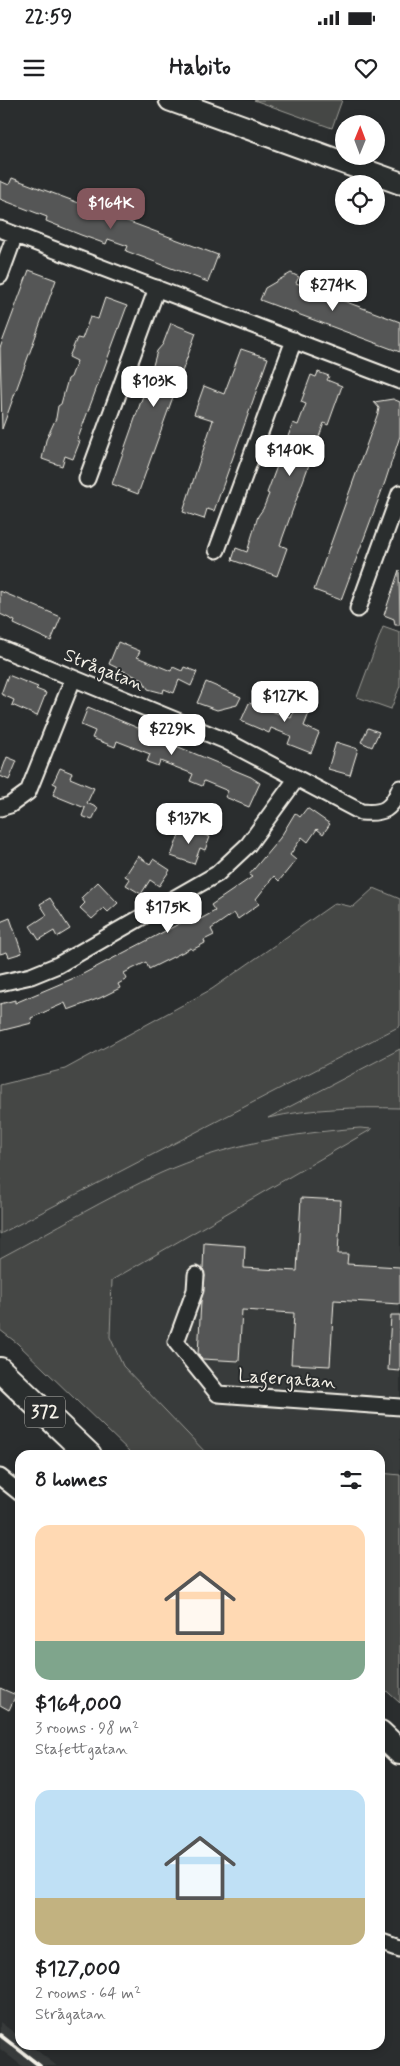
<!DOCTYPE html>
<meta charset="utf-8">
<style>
body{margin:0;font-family:Mynerve,sans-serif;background:#f6f6f6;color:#202124;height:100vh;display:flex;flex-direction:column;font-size:19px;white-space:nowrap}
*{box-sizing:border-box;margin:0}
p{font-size:16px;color:#757577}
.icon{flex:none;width:28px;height:28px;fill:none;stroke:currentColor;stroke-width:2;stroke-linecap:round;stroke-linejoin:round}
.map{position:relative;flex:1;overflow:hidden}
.drawer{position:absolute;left:15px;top:1350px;width:370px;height:600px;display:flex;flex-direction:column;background:#fff;border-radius:15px;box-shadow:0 2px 8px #0003}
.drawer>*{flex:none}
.needle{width:32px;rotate:1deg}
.fabs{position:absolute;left:335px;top:15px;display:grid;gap:10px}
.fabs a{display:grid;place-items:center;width:50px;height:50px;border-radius:50%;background:#fff;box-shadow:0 2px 8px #0003;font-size:25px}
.price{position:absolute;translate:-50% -42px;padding:0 11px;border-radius:10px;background:#fff;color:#222;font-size:16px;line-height:32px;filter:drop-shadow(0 1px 2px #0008)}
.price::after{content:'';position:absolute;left:50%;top:30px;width:15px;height:11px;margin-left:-8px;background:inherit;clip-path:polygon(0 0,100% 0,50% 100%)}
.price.selected{background:#84575d;color:#fff}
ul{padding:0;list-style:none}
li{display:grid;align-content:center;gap:10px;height:265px;padding:0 20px}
li span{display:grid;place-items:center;height:155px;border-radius:15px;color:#555}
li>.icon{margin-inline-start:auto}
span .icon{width:90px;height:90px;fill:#fffc;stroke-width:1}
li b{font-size:21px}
h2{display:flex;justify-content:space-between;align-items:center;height:60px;padding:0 20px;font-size:21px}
.status{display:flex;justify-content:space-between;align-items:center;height:35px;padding:0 25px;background:#fff;direction:ltr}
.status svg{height:14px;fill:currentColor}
header{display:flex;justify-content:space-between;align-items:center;height:65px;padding:0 20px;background:#fff;font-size:22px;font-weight:700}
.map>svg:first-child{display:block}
.built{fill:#373a3a}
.green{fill:#444645;stroke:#9c9c96}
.building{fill:#555756;stroke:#f4f1e8}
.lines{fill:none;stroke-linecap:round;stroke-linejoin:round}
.street-casing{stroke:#f4f1e8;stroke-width:19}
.secondary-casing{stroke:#f4f1e8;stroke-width:25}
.primary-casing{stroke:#f4f1e8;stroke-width:28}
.street{stroke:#2a2d2e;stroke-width:15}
.secondary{stroke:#2a2d2e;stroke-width:21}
.primary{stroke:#2a2d2e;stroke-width:24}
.rail{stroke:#f4f1e8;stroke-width:4}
.labels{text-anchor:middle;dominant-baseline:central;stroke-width:4;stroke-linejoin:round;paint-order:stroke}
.shield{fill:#2a2d2e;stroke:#b7b6b0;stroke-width:1}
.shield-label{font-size:18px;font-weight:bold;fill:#f4f1e8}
.street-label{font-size:19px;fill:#f4f1e8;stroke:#2a2d2e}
</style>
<div class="status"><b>22:59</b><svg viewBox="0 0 49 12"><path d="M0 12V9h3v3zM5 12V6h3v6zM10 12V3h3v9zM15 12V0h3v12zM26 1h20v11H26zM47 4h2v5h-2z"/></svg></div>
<header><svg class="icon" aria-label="menu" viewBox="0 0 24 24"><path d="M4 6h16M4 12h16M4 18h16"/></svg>Habito<svg class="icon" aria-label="heart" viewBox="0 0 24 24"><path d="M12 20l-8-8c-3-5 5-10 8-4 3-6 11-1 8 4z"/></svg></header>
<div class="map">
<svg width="400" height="1966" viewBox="0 0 400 1966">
<rect width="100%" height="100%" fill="#2a2d2e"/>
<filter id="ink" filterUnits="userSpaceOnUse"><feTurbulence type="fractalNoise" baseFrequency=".02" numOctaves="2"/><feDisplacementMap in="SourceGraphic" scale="10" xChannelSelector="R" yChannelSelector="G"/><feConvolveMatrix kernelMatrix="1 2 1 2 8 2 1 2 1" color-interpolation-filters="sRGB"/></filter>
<g filter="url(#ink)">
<path class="built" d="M400,926V949L270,1017L316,1010L359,1007L400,1008V1375L380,1373V1355H208L123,1266L110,1237L112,1180L372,1028L318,1031L279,1037L243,1046L163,1072L0,1158V1134Z
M0,1922L20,1937V1945H30L57,1966H22L0,1949Z"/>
<path class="green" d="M254,0H342L332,28Z
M383,527L400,533V586L391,609L357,597Z
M374,788L400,799V926L0,1134V985L65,969L212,889L335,803L353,807Z
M400,949V1008C356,1007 311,1008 268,1018Z
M360,1028L372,1029L112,1180L110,1237L123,1266L208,1355H133L17,1243L0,1230V1158C53,1130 106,1098 161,1073C224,1045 292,1033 360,1028Z
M380,1373L400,1375V1603L380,1585Z"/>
<path class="building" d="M12,78L218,155L208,182L126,151L128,146L108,139L106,144L81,135L46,121L47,117L0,99V81L9,85Z
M29,170L56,180L2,329L0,248Z
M291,173L299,177L296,183L400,222V252L260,200L265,188Z
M105,198L127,206L77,341H80L73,359L65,356L62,366L42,359L46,340L56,318L58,306L61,304L68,279L71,277L77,261L69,257L77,238L82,239L90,217L98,219Z
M171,223L196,233L138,394L112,384L145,290L144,286L150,276L157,251L163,244Z
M241,249L268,258L214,411L207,409L204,419L183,412L213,320L194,314L204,286L224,294Z
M318,272L329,276L327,280L342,286L328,325L324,323L280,445L287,448L277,476L232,460L236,448L247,452L258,416L263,409L269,394L267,393L293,323L298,325L306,304L301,302L311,275L316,277Z
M393,299L400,302V336L385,382L341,500L314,490L378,313L379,308L374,302Z
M399,470L400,525H395L394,519L384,515Z
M0,491L61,517L51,541L14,524L15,521L0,514Z
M118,542L140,551L137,557L171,571L173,567L182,571L184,567L197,572L191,586L179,580L174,593L164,589L163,593L148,589L143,580L109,564Z
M8,575L38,587L36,589L46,593L37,616L12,605L14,600L1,594Z
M206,582L241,597L237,605L217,610L197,603Z
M300,594L314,600L304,626L319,633L311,653L288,644L291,636L271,628L269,633L241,621L249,603L291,618Z
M88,607L138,628L151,624L147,632L157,638L251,677L260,683L249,707L225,697L228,691L204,681L202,686L190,681L193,674L160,661L158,666L147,662L150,654L117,641L115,647L92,638L95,631L81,625Z
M368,628L379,632L372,647L361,642Z
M336,642L358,649L350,675L328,669Z
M7,657L17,661L9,680L0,676Z
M60,668L72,673L70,678L94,688L87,703L98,708L92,720L82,716L85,708L53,695L57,685L53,683Z
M307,708L330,724L323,734L317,729L308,742L302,737L290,755L296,760L279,781L274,776L256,799L259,804L238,819L234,813L211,829L214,835L204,840L205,843L192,850L191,848L149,869L146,862L124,873L127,879L118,884L120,888L100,898L68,910L65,903L31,918L32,923L0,931V904L15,900V903L81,875L192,817L195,822L215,811L211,805L252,777L249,775L280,738L295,713L300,717Z
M182,727L210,737L205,750L200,748L194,764L171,756Z
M138,756L150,764L153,759L170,770L159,786L150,780L141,794L126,785L130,779L125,776Z
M98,782L118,803L108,812L104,808L92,819L80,808L85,803L81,798Z
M50,798L70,829L57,837L54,831L39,840L30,826L47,815L40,804Z
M10,818L22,853L9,857L7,852L0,854V822Z
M301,1098L341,1100L338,1154H348L347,1164L400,1167V1204L334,1200L330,1266L291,1264L294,1213L242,1210L239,1261L202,1259L198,1254L201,1201L205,1176L203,1169L204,1143L245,1146L244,1168L297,1171Z
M391,1215H400V1271L388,1270Z
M0,1588L16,1595L9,1610L0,1605Z"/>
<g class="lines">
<g class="street-casing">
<path id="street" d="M0,129L400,281
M0,176L15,135
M87,379L157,188
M217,450L294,240
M358,509L400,393
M0,548L226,641L361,712C384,714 391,710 400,688
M0,708L10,705L28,692L73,579
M0,883L31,876L58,865L217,774L248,745L297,678
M196,1175L195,1190L176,1242L218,1294L400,1307
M0,1377L20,1393
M380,1842L400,1849"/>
</g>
<g class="secondary-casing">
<path id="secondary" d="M170,0L400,83"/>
</g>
<g class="primary-casing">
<path id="primary" d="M0,1270L89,1355
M380,1633L400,1652"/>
</g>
<use href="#street" class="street"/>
<use href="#secondary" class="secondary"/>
<use href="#primary" class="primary"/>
<path class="rail" d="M0,1935L40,1966"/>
</g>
</g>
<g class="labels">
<rect class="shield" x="25" y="1296.5" width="40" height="31" rx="4"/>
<g class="shield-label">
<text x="45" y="1312">372</text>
</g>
<g class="street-label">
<text transform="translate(104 570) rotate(22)">Strågatan</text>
<text transform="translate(287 1279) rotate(4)">Lagergatan</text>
</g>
</g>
</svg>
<div class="fabs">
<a><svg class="needle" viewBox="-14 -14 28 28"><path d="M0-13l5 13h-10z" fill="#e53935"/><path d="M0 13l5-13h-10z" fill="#757577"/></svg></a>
<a><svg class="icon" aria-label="locate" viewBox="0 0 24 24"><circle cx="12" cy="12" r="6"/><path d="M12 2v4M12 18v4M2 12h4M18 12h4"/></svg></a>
</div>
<b class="price selected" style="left:111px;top:130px">$164K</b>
<b class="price" style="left:333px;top:212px">$274K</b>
<b class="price" style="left:154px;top:308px">$103K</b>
<b class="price" style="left:290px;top:377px">$140K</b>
<b class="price" style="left:285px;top:623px">$127K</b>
<b class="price" style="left:172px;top:656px">$229K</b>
<b class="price" style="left:189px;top:745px">$137K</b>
<b class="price" style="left:168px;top:834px">$175K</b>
<section class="drawer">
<h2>8 homes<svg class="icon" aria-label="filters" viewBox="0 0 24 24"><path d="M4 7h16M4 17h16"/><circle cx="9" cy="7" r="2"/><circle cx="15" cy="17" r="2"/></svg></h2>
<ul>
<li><span style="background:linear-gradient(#ffd9b3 75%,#7fa58c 0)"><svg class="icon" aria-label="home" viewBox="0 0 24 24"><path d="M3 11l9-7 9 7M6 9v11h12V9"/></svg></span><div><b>$164,000</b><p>3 rooms · 98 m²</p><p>Stafettgatan</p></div></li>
<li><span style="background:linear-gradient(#bfe0f5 70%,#c2b280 0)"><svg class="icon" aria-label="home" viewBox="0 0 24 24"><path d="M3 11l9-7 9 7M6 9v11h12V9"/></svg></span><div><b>$127,000</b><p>2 rooms · 64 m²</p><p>Strågatan</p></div></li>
</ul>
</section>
</div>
